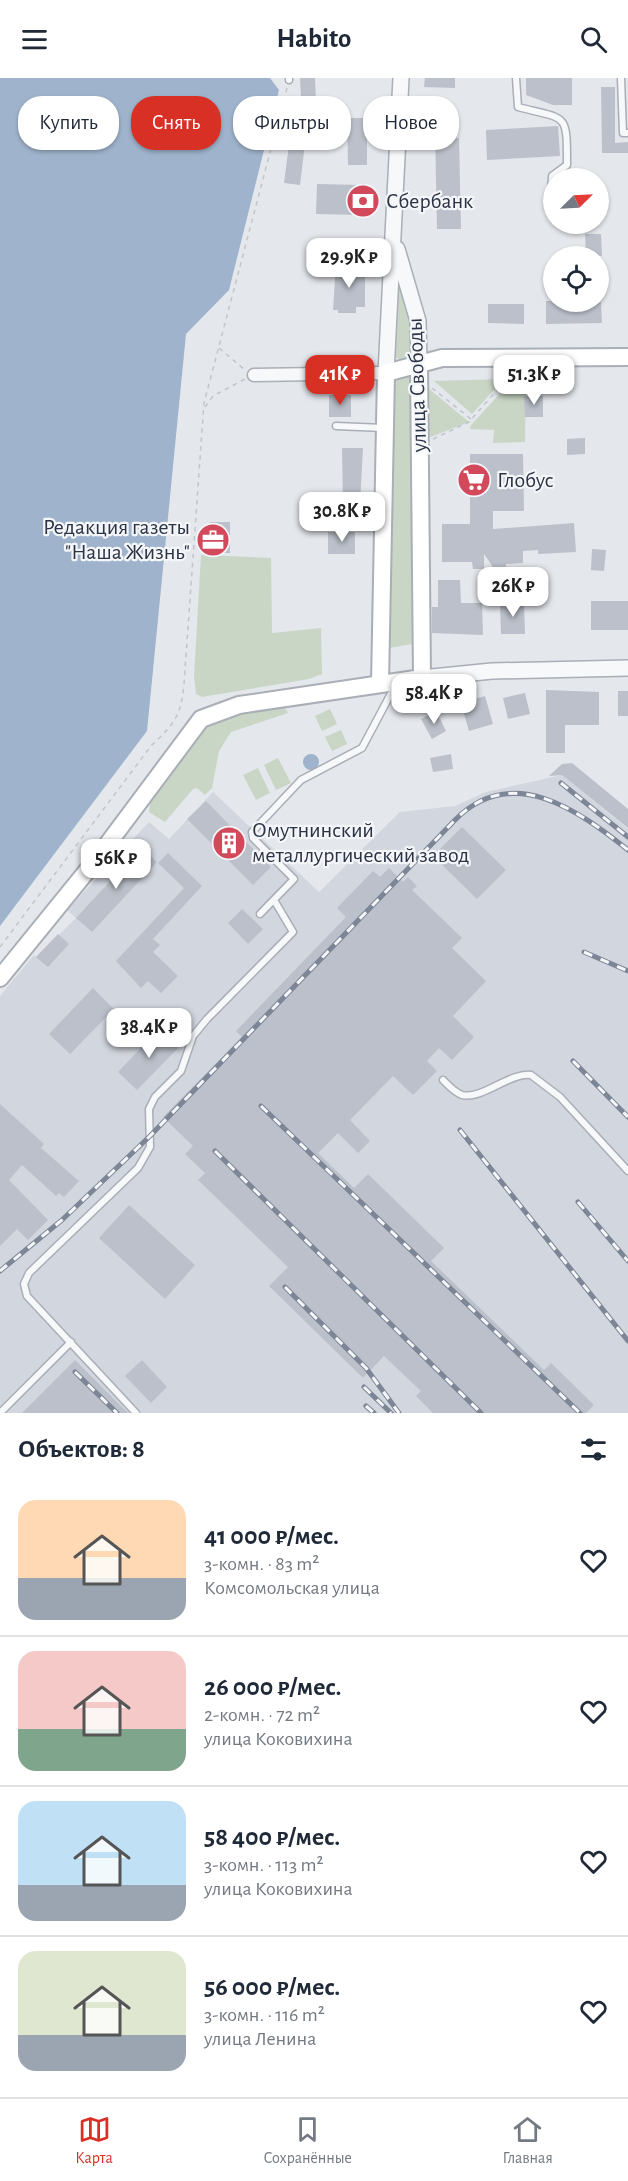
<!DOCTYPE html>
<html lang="ru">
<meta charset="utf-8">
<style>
body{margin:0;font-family:"Alegreya Sans",sans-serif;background:#f2f2f3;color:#1f2937;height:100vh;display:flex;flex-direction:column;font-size:22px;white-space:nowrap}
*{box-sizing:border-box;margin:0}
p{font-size:20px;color:#747a83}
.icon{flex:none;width:33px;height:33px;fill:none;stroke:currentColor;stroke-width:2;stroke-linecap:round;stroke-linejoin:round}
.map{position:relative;height:1335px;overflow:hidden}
.sheet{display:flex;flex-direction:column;background:#fff;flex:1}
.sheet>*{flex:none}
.banner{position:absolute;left:18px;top:18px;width:592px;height:54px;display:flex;gap:12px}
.needle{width:39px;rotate:66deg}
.controls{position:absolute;left:543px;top:90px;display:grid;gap:12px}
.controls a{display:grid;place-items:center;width:66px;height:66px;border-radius:50%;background:#fff;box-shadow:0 2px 4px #0004;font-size:30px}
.price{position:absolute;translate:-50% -51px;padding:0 14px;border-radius:12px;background:#fff;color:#222;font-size:20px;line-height:39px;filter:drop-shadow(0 2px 3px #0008)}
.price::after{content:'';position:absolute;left:50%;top:36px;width:18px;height:14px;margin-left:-9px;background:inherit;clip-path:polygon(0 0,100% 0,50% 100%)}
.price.current{background:#d93025;color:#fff}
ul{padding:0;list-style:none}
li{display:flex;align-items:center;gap:18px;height:150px;padding:0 18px}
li+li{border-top:2px solid #e0e1e3}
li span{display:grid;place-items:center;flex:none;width:168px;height:120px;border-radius:18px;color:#555}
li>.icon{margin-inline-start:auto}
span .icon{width:72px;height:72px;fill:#fffc;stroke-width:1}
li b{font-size:26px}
h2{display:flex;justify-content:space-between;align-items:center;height:72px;padding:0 18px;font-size:26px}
.chip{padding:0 21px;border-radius:24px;background:#fff;box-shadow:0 2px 4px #0004;font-size:21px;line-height:54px}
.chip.current{background:#d93025;color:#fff}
header{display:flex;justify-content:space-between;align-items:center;height:78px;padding:0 18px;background:#fff;font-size:27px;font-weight:700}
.tabs{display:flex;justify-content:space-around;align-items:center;height:84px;border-top:2px solid #e0e1e3;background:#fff;font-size:16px;color:#747a83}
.tabs a{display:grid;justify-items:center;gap:3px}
.tabs .current{color:#d93025}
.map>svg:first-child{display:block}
.built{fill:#d2d6de}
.green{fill:#c9d6c5}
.water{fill:#9fb4cc}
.building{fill:#bbc0ca}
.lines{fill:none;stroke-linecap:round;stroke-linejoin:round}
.service-casing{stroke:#a9aeb7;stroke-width:9}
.minor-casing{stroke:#a9aeb7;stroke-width:15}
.tertiary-casing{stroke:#a9aeb7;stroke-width:18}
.secondary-casing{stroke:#a9aeb7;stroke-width:20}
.path{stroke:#c2c5cb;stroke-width:1.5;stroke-dasharray:4.5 4.5;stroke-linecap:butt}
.service{stroke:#f7f8fa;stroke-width:6}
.minor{stroke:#f7f8fa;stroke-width:12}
.tertiary{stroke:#f7f8fa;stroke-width:15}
.secondary{stroke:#fff;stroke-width:16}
.rail-casing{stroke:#7d8696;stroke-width:5}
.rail{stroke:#f4f6f9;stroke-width:3;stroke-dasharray:9;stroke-linecap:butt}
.labels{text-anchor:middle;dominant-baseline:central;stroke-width:4.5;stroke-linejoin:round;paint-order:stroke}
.poi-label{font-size:22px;fill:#2b3445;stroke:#f4f6f9;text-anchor:start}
.street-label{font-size:22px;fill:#2b3445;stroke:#f4f6f9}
</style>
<header><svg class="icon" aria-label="menu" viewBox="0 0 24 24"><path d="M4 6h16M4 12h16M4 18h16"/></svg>Habito<svg class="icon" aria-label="search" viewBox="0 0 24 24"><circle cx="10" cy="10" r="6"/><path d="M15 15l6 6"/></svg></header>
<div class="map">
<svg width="628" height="1335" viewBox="0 0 628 1335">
<rect width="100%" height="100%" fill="#e4e7ec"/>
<path class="built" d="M562,697L628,751V1335H0V918L34,877L37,879L76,840L67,832L149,744L169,761L213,714L319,814L400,734L455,728L486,714Z"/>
<path class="green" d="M397,206L401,208L413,248V276L401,281L391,279Z
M526,287L525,364L493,365L494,352L470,351L471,347Z
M410,298L414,300V561L412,566L389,570V300Z
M504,301L472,336L434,303Z
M422,305L469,344L423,362Z
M201,477L271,480L272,555L321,550L322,596L309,601L202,619L196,616L194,598Z
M284,628L288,635L231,654L219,673L212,710L205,717L197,710L193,711L165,744L149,734L150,724L210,645L228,635Z
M330,631L337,646L322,653L315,638Z
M341,652L347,666L332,673L325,659Z
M278,680L291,705L276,712L264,687Z
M258,690L270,715L256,722L243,697Z"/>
<path class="water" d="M0,0H270L279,12L229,212L186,256L147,653L0,848Z
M303 684a8 8 0 1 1 16 0a8 8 0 1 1-16 0Z"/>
<path class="building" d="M300,0H315L316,25H310L300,107L284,105L293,36L302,38Z
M425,0H455V10L424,9Z
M526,0H572V27H553L526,17Z
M601,9H615V65L628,64V75H602Z
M429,25L447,26V60H459L461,151H437L435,52H428Z
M347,40H367V87H348Z
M558,48L560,78L487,82L486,52Z
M317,106L361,107V137L316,136Z
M585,156H601L602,178H586Z
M336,186H351V191H365V229H356V235H338V232H333Z
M546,223L601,224L602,245L546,246Z
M488,226H524V246L488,245Z
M329,317H351V339H329Z
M524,318H543V339H525Z
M585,360V376L567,377V361Z
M342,370H363L360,425H343Z
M470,376H523L524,433H493V451L574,445L576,474L538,476V472L523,473V485L506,486V489H501L497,495L484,476V491H473L472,484H442V446H470Z
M210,444H230V475H210Z
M328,454H355V476H328Z
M592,471L606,472L604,493L591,492Z
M438,502H460L461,525H482L483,557L432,555V529H438Z
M591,523H628V552H591Z
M524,524L525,556H501L500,525Z
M546,612L599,614V647H565V675H546Z
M618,613H628V638H618Z
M525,615L530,636L508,641L503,620Z
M485,618L493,646L469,653L461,625Z
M436,633L446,653L432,661L421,641Z
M451,676L453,691L433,694L430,680Z
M572,685L628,731V750L562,697L549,698L562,686Z
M206,723L271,789L253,807L187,741Z
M462,749L506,792L477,821L433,778Z
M141,770L157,784L92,854L76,840Z
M168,775L202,808L153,861L160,867L153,874L178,898L161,915L148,903L141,910L116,883L184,810L158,785Z
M389,790L403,804L408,799L417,808L412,812L462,860L452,870L486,903L453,938L474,959L452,982L439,970L427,983L437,993L413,1017L393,998L350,1042L370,1063L358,1075L338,1055L318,1075L354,1110L368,1096L444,1170L431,1183L544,1292L551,1285L594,1327L586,1335H433L416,1318L421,1313L384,1278L363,1300L269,1208L288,1189L198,1102L205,1095L185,1076L193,1068L163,1039L242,959L236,953L346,839L337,830L373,793L380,799Z
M242,831L263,851L248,866L228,845Z
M58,856L69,866L48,889L36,879Z
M93,910L114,931L70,976L49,956Z
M161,949L180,968L137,1012L118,994Z
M0,1026L44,1066L41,1070L79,1103L64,1119L59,1115L56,1118L22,1087L9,1102L48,1142L28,1162L17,1151L0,1168Z
M129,1127L195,1187L165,1221L99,1160Z
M75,1282L128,1335H22Z
M142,1282L167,1309L151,1325L125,1298Z"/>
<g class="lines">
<g class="service-casing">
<path id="service" d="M516,0L518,29C567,42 567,33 567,87L552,98L550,130
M621,0L623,55H628
M289,2V0
M336,348L384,350
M260,836L294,801L253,760L252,754L301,702L362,670L395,608
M443,1002C448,1007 455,1015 462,1017C482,1022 510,994 531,997L560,1019L628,1093
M0,1335L71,1264
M136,1335L27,1218L24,1206L29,1195L138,1090L150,1069L149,1031L155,1019L181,993L193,958L207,941L293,854L274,822"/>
</g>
<g class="minor-casing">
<path id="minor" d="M254,297L386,295"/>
</g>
<g class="tertiary-casing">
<path id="tertiary" d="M397,171L418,243L419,286
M386,295L401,0
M422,600L492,593L628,590"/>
</g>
<g class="secondary-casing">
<path id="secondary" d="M380,606L386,295L442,280L628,279
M0,900L95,783L201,641L239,627L422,600L419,286"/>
</g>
<path class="path" d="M219,270L245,292
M432,310L471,341
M205,329L213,318L245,301
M433,361L469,344L511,296
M0,869L151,668C174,646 181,639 184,606L204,325L287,10"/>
<use href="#service" class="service"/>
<use href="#minor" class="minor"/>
<use href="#tertiary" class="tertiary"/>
<use href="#secondary" class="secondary"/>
<g class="rail-casing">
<path id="rail" d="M561,705L628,759
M584,874L628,893
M573,983L628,1039
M261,1028L580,1335
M460,1052L628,1263
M215,1073L481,1335
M578,1124L628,1183
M0,1193L62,1142L149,1059L455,742C512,684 579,733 628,772
M285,1209L366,1290L399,1335
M75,1294L117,1335
M364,1309L391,1335
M366,1328L374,1335"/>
</g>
<use href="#rail" class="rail"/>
</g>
<defs>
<g id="bank-disc" transform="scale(1.725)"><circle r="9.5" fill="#d1495b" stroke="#f4f6f9"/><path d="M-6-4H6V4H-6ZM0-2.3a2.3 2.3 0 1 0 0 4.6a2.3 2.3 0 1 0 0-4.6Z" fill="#fff"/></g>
<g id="supermarket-disc" transform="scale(1.725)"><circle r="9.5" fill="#d1495b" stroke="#f4f6f9"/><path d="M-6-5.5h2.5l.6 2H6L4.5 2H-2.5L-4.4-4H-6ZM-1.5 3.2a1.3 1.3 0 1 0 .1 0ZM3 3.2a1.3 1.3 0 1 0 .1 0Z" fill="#fff"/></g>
<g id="office-disc" transform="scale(1.725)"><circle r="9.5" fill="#d1495b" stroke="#f4f6f9"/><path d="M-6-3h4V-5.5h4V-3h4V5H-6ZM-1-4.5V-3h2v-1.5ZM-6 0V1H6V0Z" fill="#fff"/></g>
<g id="building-disc" transform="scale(1.725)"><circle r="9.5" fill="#d1495b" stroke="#f4f6f9"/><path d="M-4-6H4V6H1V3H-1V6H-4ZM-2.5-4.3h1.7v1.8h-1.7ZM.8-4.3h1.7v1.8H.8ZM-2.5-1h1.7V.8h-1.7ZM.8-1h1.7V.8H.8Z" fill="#fff"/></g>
</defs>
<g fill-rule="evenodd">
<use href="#bank-disc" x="363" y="123"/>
<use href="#supermarket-disc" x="474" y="402"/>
<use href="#office-disc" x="213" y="462"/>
<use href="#building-disc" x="229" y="765"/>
</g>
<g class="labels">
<g class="poi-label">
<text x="386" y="123">Сбербанк</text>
<text x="497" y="402">Глобус</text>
<text x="190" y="449" text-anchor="end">Редакция газеты<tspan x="190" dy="25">"Наша Жизнь"</tspan></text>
<text x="252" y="752">Омутнинский<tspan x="252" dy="25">металлургический завод</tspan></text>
</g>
<g class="street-label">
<text transform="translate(417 307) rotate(-92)">улица Свободы</text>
</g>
</g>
</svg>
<div class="controls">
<a><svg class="needle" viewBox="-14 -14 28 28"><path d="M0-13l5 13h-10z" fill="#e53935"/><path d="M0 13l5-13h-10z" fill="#747a83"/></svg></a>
<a><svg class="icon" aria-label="locate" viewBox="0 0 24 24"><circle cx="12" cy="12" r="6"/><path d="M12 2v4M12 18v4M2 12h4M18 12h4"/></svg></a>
</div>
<b class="price" style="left:349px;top:211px">29.9K ₽</b>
<b class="price current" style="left:340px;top:328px">41K ₽</b>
<b class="price" style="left:534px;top:328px">51.3K ₽</b>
<b class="price" style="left:342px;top:465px">30.8K ₽</b>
<b class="price" style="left:513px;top:540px">26K ₽</b>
<b class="price" style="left:434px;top:647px">58.4K ₽</b>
<b class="price" style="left:116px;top:812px">56K ₽</b>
<b class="price" style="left:149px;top:981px">38.4K ₽</b>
<div class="banner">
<a class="chip">Купить</a>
<a class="chip current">Снять</a>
<a class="chip">Фильтры</a>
<a class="chip">Новое</a>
</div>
</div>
<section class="sheet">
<h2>Объектов: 8<svg class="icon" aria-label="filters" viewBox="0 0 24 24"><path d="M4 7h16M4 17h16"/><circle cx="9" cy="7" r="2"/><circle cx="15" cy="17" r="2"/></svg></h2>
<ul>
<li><span style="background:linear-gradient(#ffd9b3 65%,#9aa5b1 0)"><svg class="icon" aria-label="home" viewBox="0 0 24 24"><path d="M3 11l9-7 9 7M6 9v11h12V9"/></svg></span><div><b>41 000 ₽/мес.</b><p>3-комн. · 83 m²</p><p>Комсомольская улица</p></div><svg class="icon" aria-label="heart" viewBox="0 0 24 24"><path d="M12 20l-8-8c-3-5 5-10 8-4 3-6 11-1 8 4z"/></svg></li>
<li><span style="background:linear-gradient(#f6c9c9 65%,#7fa58c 0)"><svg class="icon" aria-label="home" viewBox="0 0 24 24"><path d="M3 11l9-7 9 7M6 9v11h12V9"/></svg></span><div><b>26 000 ₽/мес.</b><p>2-комн. · 72 m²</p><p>улица Коковихина</p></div><svg class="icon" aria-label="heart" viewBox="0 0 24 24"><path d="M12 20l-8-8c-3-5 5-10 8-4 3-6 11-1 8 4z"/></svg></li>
<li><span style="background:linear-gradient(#bfe0f5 70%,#9aa5b1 0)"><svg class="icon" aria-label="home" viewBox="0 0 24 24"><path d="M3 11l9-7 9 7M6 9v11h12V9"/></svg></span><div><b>58 400 ₽/мес.</b><p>3-комн. · 113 m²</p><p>улица Коковихина</p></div><svg class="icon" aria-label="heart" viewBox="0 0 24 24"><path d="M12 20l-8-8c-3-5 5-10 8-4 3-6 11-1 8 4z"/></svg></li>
<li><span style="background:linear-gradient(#dfe7d0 70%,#9aa5b1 0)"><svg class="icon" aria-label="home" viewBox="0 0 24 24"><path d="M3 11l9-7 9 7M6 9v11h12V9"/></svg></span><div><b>56 000 ₽/мес.</b><p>3-комн. · 116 m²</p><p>улица Ленина</p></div><svg class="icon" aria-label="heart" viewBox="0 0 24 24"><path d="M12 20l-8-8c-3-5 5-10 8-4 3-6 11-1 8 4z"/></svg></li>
</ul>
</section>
<nav class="tabs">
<a class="current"><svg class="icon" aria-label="map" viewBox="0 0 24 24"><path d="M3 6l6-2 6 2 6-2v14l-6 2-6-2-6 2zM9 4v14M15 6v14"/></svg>Карта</a>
<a><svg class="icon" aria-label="saved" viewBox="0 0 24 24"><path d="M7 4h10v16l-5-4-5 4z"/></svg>Сохранённые</a>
<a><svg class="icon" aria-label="home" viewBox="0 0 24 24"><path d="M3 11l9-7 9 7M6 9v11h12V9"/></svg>Главная</a>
</nav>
